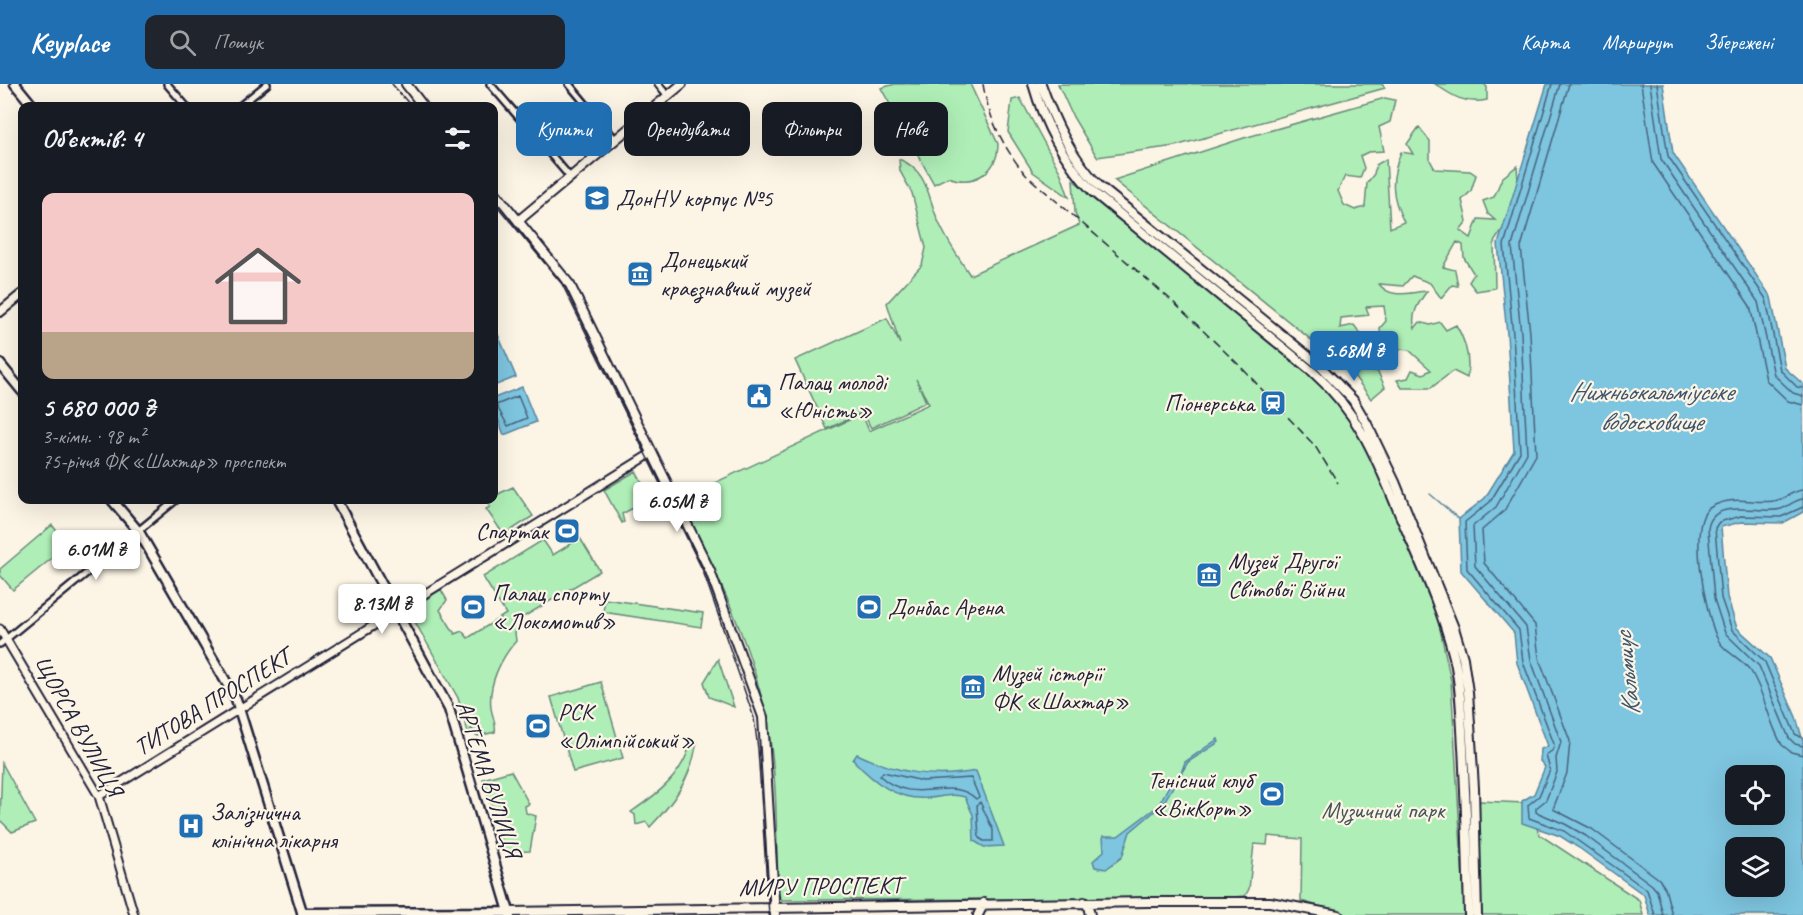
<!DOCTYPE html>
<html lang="uk">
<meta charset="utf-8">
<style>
body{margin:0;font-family:Caveat,sans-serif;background:#20242c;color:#f1f3f6;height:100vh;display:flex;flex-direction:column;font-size:22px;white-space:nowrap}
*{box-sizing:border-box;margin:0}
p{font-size:20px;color:#9ea1a6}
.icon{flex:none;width:33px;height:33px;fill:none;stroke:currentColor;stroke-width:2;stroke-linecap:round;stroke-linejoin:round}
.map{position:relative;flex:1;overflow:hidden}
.panel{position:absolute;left:18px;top:18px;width:480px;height:402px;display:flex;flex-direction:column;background:#171b24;border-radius:12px;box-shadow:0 6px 24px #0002}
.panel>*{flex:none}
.guide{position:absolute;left:516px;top:18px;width:570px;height:54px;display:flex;gap:12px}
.fabs{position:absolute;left:1725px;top:681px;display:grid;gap:12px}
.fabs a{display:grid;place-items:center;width:60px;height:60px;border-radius:12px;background:#171b24;box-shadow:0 6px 24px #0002;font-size:30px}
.price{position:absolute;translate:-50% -51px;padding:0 14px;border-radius:6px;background:#fff;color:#222;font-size:20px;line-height:39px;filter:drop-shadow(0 2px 3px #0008)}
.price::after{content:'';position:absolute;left:50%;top:36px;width:18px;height:14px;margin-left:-9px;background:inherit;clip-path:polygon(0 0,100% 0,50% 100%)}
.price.selected{background:#1f6fb2;color:#fff}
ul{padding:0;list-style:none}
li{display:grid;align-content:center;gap:12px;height:318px;padding:0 24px}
li span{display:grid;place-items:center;height:186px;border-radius:12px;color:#555}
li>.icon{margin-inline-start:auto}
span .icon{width:108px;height:108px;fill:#fffc;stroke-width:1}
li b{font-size:26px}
h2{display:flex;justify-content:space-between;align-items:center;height:72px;padding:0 24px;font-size:26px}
.pill{padding:0 21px;border-radius:12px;background:#171b24;box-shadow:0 6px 24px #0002;font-size:21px;line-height:54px}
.pill.selected{background:#1f6fb2;color:#fff}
header{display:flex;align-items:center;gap:36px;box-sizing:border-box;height:84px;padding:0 30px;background:#1f6fb2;color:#fff}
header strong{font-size:28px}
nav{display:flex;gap:33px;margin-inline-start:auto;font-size:21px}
.search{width:420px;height:54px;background:#20242c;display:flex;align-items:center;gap:15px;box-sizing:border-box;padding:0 21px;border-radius:12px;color:#9ea1a6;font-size:22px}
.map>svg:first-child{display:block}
.green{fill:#afefb7;stroke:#688879;stroke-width:1.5}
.water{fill:#7ec5df;stroke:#59849d;stroke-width:1.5;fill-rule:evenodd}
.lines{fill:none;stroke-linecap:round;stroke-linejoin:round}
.shore{stroke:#47637d;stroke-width:1.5}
.stream{stroke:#59849d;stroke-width:1.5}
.minor-casing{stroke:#22223b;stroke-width:10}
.tertiary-casing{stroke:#22223b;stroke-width:11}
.secondary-casing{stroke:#22223b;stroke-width:12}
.primary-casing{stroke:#22223b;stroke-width:13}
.minor{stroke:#fcf5e5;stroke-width:5}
.tertiary{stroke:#fcf5e5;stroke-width:7}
.secondary{stroke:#fcf5e5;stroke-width:8}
.primary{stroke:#fcf5e5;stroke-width:8}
.tram{stroke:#22223b;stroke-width:1.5}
.rail{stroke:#22223b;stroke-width:1.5;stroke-dasharray:9 4.5;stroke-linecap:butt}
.labels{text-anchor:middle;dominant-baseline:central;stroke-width:4.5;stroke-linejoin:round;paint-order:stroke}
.poi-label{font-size:24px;fill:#22223b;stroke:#fcf5e5;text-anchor:start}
.street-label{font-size:24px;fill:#22223b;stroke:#fcf5e5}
.park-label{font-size:24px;fill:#45555a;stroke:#fcf5e5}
.water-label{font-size:26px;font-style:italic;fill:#3e536c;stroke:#fcf5e5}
</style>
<header>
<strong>Keyplace</strong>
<div class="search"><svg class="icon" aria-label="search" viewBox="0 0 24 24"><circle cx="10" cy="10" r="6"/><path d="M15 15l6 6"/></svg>Пошук</div>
<nav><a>Карта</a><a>Маршрут</a><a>Збережені</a></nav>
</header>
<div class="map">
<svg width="1803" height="831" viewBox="0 0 1803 831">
<rect width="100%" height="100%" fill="#fcf5e5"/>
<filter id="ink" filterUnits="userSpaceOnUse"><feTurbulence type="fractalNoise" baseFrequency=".0167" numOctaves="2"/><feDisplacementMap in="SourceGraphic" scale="12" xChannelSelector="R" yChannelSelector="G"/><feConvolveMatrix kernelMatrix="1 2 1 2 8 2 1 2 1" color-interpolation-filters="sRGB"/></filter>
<g filter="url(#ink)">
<path class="green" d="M895,0H970L998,60C998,88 974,103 948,93L934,100L881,4Z
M1058,0H1382L1385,4L1175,62L1097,73L1073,33Z
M1435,0H1484L1487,3V16C1466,21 1452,12 1435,0Z
M1020,14L1061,90L1069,113L1033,88L1008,48L1012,16Z
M1385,14L1395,16L1390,38L1379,43L1384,67L1368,68L1360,72L1364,84L1360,94L1345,92L1338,107L1344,121L1355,126L1365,123L1367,99L1374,90L1376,81L1386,75L1390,144L1404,138C1391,113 1390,95 1401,68L1413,70L1407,60L1419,43L1430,57V76L1435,85L1470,87L1476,91L1471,107L1462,116L1467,137L1460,146L1471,154L1478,135L1495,136L1488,130L1483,117L1494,113L1502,94L1517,82L1519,112L1509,136L1494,158L1495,204L1476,207L1469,198L1474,190L1464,174L1463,161L1457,158L1443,183L1455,186L1458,202L1452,201L1441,214L1430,199L1412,192L1403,202L1379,200C1391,216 1410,208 1427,207C1419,218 1410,231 1415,244L1420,238L1430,241L1440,238L1446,246L1456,241C1466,257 1470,276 1467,294L1453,287L1431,304H1402L1397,296L1408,294L1412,286L1423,290L1431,286L1409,266L1400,265L1394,259H1387L1381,254L1380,244L1386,237L1384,222L1366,223L1369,231L1341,234L1340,244L1354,241L1360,249L1350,261L1355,269L1369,273L1372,286L1378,288L1385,303L1371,315L1352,289L1114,96L1244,54Z
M899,75C931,88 927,117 941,143C949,160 960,176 970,191L1079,141L1075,128L1073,96L1321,298L1357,341L1438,535L1451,597L1465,831H1349L1301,817L1302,755L1268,752L1267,761L1254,760L1249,805L1245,812L1220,814L782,816L778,810C776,758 778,702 769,650C756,568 717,489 680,415L862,330L869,347L929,320L916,295L926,318L871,344L863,328L827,345L795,276L887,234L900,260L887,219L922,181L926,164L912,109L900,87Z
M636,387L650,415L622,430L624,438L622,439L604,406Z
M513,403L533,432L504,451L486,425L490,423L486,416H494V412Z
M52,441L68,461L13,506L0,491V485Z
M580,454L600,487L515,538L518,543L515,549L516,557C501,574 488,600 491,624C492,632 497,640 495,648L478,652L474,650L472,644L468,649L458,614L414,536L420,532L413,522L440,504L447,516L440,526L455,550L462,547L468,554L506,530L483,493L543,456L553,471Z
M605,515L703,529L701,543L603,528Z
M718,575L734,623L709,613L704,598Z
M601,598L623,674L573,688L551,613Z
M691,658H697C691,694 675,717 650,743L646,738L636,741L635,731L631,728C659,709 682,692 691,658Z
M2,679L35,739L12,748L0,736Z
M511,687L529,720L525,722L526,729L536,732L530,767L505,768L485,701L483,695Z
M1479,717L1525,719L1540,751L1639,816L1643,831H1481Z"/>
<path class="water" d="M1547,0H1663L1673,69L1771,213L1785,284L1803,300V428L1783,439L1741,438L1721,443L1727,513L1737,544L1770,574L1796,633L1803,657V831H1650L1644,811L1579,764L1560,752L1522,739V717L1534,710L1545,683L1540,677L1541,665L1548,662L1517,579L1514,549L1461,487L1459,435L1485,414L1514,367L1507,250L1498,160ZM1736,692H1774V730H1736ZM1736,764H1774V802H1736Z
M494,241L516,293L494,302Z
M522,303L536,338L504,351L494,324V314Z
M1218,655L1219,658L1188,678L1162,721L1130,748L1122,773L1106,785L1095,783L1093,777L1104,767L1103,752H1118L1158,722L1170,700L1181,689L1185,678Z
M857,670C897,689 933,695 976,687L1004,762L984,763L974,757L973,731L965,713C952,709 942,713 929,714C897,717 874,698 853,676Z"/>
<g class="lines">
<path class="shore" d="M1552,0L1504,161L1513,250L1520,368L1490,418L1465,438L1467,485L1519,546L1523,578L1554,660L1553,666L1546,671L1550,686L1539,712L1528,721L1529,734L1564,747L1647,806L1655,831
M1560,0L1512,162L1521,249L1527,369L1496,423L1473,442L1475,482L1526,543L1531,576L1561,658L1556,674L1557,688L1546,716L1536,724V728L1565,740L1586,752L1652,801L1657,807L1663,831
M1569,0L1521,163L1530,249L1536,371L1504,427L1482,446L1484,479L1535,541L1539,574L1570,657L1567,689L1553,725L1592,745L1659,795L1665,804L1672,831
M1641,0L1653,79L1750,222L1766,296L1788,317L1803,321
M1650,0L1661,75L1758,218L1774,291L1793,309L1803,312
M1657,0L1668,72L1766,215L1780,286L1797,303L1803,304
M518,312L527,334L508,342L496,321Z
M1803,406C1792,407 1787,414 1778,416C1758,422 1736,409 1711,423C1686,437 1706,531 1717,554C1724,569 1744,575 1752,589C1765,611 1769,639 1782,661L1791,668L1803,671
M1803,415C1794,416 1789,422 1781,425C1762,431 1712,412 1708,445L1714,515L1725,549L1759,582L1789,654L1795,660L1803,662
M1803,423L1781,433L1741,432L1719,438L1715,444L1721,514L1732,546L1765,578L1795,650L1803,654
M883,688L923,697L971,694L979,713L976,715C950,690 915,724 880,692Z
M980,718L993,746V757H984L979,754L977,721Z"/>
<path class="stream" d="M1430,410L1459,435"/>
<g class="minor-casing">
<path id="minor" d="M167,0L186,22
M490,0L570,93
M569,0L615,55
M658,0L668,12
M240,22L267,0
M0,560L176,416"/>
</g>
<g class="tertiary-casing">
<path id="tertiary" d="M0,545L99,712L134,831
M99,712L652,369"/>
</g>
<g class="secondary-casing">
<path id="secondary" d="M406,0L423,22
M1033,0C1045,42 1063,75 1093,108L1313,288C1359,329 1376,373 1399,429C1419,476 1442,524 1454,573C1461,603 1461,633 1463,663C1466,719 1468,775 1469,831
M1041,0C1055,39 1070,71 1099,102L1319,281L1353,316L1367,340L1395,398L1454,544L1463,574L1468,608L1474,704L1477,831
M494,107L570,201L710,487L763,633L775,831
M518,137L682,0
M0,228L22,210
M1084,818L1088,822L1090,831
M509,828L1148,818H1270L1338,831
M978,831L984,819"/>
</g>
<g class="primary-casing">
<path id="primary" d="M15,0L33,22
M0,280L22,307
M112,416L139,448L236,615L303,831
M336,416L449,625L510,831
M302,829L509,828"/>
</g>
<use href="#minor" class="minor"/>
<use href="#tertiary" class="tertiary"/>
<use href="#secondary" class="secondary"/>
<use href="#primary" class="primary"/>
<path class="tram" d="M392,0L411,22
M494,118L562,200L703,487L754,634L758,665L769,831"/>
<path class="rail" d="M983,0C988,33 1004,65 1026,91L1170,215L1240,282L1315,362L1338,399"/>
</g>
</g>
<defs>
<g id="university-square" transform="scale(1.35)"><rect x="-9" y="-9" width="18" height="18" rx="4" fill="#1f6fb2" stroke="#fcf5e5"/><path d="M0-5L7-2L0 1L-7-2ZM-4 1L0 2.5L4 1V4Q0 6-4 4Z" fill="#fff"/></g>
<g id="museum-square" transform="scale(1.35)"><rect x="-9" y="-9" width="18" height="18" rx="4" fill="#1f6fb2" stroke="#fcf5e5"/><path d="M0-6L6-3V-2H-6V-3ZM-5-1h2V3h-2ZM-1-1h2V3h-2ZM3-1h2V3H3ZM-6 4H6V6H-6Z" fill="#fff"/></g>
<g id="civic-square" transform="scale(1.35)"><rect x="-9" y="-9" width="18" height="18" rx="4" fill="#1f6fb2" stroke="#fcf5e5"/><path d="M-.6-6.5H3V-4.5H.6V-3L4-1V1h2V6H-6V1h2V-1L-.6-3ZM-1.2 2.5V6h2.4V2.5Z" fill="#fff"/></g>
<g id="station-square" transform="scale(1.35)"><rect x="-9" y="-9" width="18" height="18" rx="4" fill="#1f6fb2" stroke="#fcf5e5"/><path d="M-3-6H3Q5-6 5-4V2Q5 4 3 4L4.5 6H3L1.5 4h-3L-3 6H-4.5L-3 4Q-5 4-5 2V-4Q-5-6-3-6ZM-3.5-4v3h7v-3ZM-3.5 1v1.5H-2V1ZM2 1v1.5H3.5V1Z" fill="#fff"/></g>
<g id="stadium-square" transform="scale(1.35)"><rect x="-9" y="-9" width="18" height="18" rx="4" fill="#1f6fb2" stroke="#fcf5e5"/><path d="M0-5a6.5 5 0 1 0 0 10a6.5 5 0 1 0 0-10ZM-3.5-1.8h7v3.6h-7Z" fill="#fff"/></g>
<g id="hospital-square" transform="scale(1.35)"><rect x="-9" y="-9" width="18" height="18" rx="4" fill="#1f6fb2" stroke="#fcf5e5"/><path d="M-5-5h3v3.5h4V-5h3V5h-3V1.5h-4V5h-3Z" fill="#fff"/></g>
</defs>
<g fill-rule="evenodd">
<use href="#university-square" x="597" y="114"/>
<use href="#museum-square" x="640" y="190"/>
<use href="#civic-square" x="759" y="312"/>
<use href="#station-square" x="1273" y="319"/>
<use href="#stadium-square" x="567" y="447"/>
<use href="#museum-square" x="1209" y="491"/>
<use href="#stadium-square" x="473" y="523"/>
<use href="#stadium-square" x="869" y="523"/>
<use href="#museum-square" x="973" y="603"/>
<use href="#stadium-square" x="538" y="642"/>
<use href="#stadium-square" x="1272" y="710"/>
<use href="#hospital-square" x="191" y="742"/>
</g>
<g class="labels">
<g class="poi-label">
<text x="616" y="114">ДонНУ корпус №5</text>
<text x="660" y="176">Донецький<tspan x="660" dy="28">краєзнавчий музей</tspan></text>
<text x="778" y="298">Палац молоді<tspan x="778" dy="28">«Юність»</tspan></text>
<text x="1254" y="319" text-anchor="end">Піонерська</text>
<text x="548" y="447" text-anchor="end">Спартак</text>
<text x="1228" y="477">Музей Другої<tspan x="1228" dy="28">Світової Війни</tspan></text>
<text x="492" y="509">Палац спорту<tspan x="492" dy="28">«Локомотив»</tspan></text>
<text x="888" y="523">Донбас Арена</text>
<text x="992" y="589">Музей історії<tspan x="992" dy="28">ФК «Шахтар»</tspan></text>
<text x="558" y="628">РСК<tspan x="558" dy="28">«Олімпійський»</tspan></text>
<text x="1252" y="696" text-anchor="end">Тенісний клуб<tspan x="1252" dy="28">«ВікКорт»</tspan></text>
<text x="210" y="728">Залізнична<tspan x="210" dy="28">клінічна лікарня</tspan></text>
</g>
<g class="street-label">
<text transform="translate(212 618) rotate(-32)">ТИТОВА ПРОСПЕКТ</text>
<text transform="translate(79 642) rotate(61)">ЩОРСА ВУЛИЦЯ</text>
<text transform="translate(489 695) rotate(72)">АРТЕМА ВУЛИЦЯ</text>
<text transform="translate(820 802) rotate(-1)">МИРУ ПРОСПЕКТ</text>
</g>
<g class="park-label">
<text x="1383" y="726">Музичний парк</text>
</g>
<g class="water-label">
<text x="1651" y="307">Нижньокальміуське<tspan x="1651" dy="30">водосховище</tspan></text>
<text transform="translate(1627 590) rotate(-96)">Кальмиус</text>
</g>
</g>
</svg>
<div class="fabs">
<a><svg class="icon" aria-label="locate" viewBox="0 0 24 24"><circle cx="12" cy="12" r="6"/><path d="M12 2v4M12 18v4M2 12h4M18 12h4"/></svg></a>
<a><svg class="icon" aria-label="layers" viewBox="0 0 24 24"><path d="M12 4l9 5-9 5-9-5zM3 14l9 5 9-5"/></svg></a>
</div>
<b class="price selected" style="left:1354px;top:298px">5.68M ₴</b>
<b class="price" style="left:677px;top:449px">6.05M ₴</b>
<b class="price" style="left:96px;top:497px">6.01M ₴</b>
<b class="price" style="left:382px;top:551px">8.13M ₴</b>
<div class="guide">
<a class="pill selected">Купити</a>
<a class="pill">Орендувати</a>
<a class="pill">Фільтри</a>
<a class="pill">Нове</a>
</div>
<section class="panel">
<h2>Об’єктів: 4<svg class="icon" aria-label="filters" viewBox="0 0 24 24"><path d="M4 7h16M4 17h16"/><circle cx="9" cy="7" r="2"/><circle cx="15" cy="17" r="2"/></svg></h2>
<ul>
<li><span style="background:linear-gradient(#f6c9c9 75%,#b9a48a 0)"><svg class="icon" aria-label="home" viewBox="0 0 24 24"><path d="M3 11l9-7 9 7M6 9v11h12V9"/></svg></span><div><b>5 680 000 ₴</b><p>3-кімн. · 98 m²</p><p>75-річчя ФК «Шахтар» проспект</p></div></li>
</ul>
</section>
</div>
